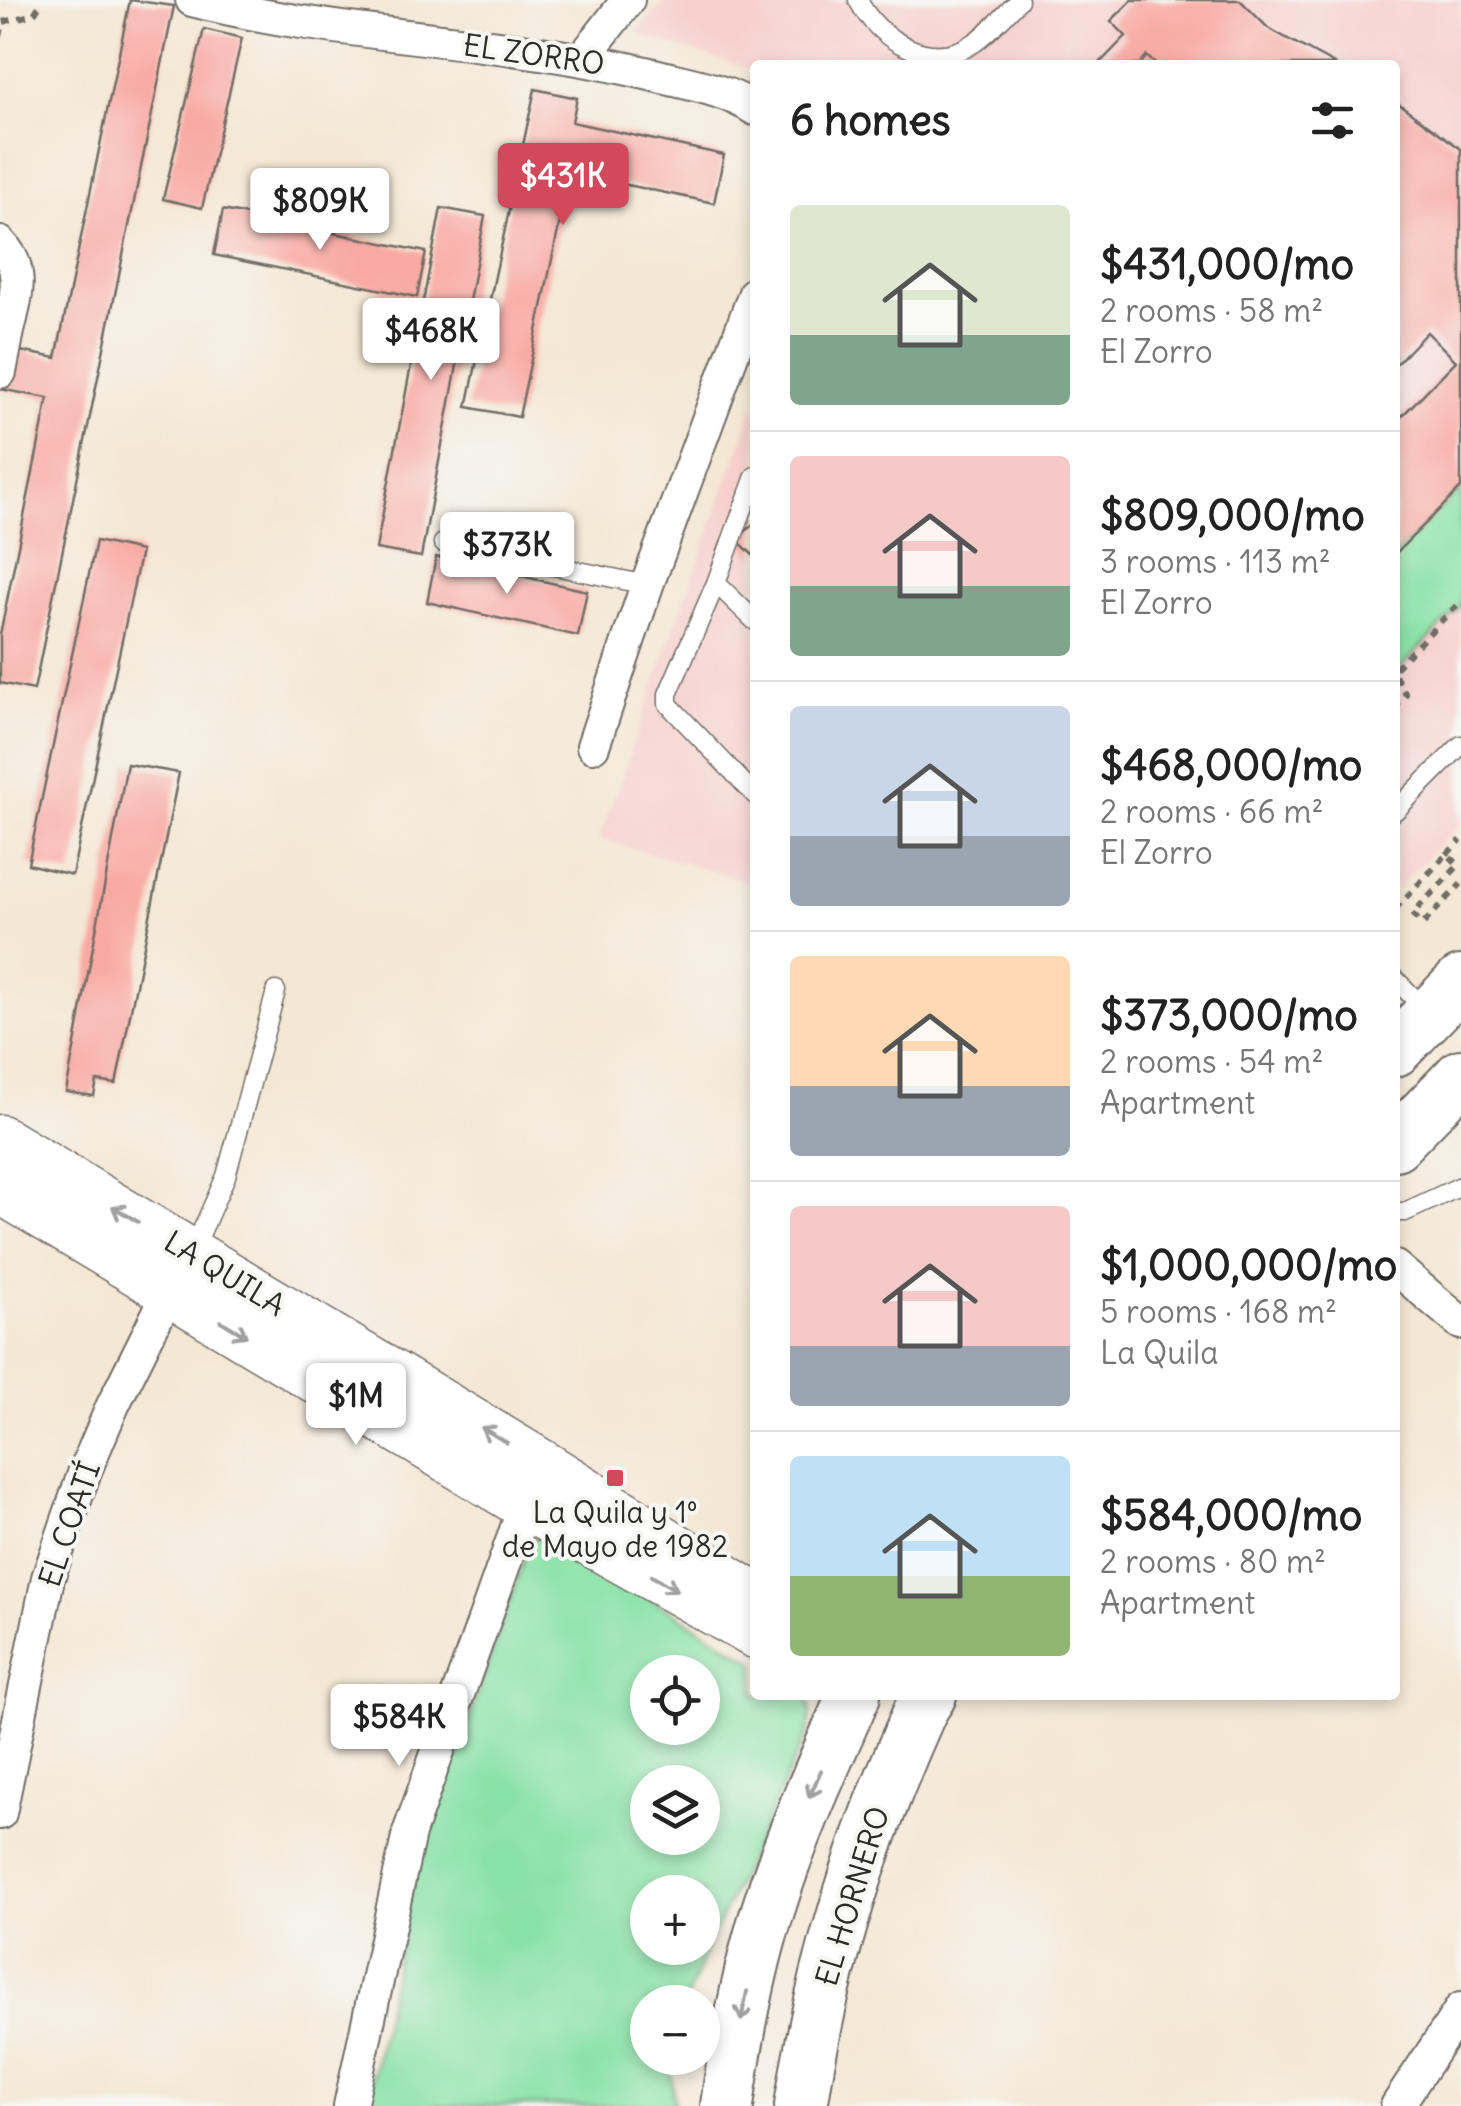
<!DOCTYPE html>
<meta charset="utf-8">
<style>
body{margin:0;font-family:Delius,sans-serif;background:#f6f6f6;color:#222;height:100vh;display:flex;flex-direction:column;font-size:38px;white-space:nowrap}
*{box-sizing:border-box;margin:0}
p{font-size:32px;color:#767676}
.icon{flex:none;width:55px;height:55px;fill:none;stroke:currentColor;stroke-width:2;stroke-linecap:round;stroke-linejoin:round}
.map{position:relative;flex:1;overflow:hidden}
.side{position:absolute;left:750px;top:60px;width:650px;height:1640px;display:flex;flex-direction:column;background:#fff;border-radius:10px;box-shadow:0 5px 15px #0003}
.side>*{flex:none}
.tools{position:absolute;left:630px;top:1655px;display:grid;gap:20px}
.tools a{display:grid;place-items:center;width:90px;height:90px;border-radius:50%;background:#fff;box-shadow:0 5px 15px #0003;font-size:50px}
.price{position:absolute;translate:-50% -85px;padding:0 22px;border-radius:10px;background:#fff;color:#222;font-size:32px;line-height:65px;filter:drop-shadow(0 2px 5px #0008)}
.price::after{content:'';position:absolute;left:50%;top:60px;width:30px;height:22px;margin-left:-15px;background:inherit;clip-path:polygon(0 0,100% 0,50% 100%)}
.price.on{background:#d1495b;color:#fff}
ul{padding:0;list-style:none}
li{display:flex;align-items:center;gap:30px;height:250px;padding:0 40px}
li+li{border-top:2px solid #e0e0e0}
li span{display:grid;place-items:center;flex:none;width:280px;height:200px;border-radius:10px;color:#555}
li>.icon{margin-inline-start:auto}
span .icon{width:120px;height:120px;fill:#fffc;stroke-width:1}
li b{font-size:42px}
h2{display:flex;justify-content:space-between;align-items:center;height:120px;padding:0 40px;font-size:42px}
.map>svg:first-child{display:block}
.built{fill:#f7d0cd}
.green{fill:#89e2a7;stroke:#5a8669;stroke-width:2.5;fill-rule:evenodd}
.building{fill:#f9a9a3}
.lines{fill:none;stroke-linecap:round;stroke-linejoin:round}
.service-casing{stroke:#716d66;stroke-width:21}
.minor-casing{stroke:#716d66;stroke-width:36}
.secondary-casing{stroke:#716d66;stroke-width:51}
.primary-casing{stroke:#716d66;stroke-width:56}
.path{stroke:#716d66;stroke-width:6;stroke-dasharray:8 8;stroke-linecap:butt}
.service{stroke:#fff;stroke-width:18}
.minor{stroke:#fff;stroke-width:32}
.secondary{stroke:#fff;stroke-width:48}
.primary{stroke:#fff;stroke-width:52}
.oneway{stroke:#a0a0a0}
.poi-dot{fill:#d1495b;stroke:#f6f6f2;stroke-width:4}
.labels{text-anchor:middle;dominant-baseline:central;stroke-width:8;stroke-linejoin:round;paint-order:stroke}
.street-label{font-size:30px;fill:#2b2b2b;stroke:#f6f6f2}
.poi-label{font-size:30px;fill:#2b2b2b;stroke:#f6f6f2}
</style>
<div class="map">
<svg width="1461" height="2106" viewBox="0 0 1461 2106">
<rect width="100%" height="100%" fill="#f6f6f2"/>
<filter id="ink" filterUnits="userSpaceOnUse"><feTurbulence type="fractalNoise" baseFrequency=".01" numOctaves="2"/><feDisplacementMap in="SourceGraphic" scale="20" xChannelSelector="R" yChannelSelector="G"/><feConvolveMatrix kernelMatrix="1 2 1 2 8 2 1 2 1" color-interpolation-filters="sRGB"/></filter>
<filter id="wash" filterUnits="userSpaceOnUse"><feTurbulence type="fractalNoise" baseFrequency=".0048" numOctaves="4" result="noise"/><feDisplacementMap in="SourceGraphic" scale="40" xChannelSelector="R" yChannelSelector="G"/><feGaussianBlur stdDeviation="2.25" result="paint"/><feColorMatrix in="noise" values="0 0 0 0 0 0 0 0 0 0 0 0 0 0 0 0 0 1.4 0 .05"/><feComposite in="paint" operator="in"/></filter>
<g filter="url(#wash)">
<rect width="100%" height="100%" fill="#f4e7d4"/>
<path class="built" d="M668,0H1461V824L1395,890V65H755V71L642,36L638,30Z
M755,404V883L599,839Z"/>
<path class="green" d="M1461,488V606L1395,673V554Z
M549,1537L755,1662V1695H805C812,1707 812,1717 808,1731L703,1957L685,2002H648V2058L670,2060L674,2106H366L412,1886L529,1544L535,1538ZM648,1672H702V1728H648ZM648,1782H702V1838H648ZM648,1892H702V1948H648Z"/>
<g id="blocks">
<path class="building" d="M130,0L174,6L34,690L0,683V635L48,398L0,389V347L56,358Z
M1132,0H1240L1268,28L1336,65H1156L1147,56L1139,65H1098L1126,36L1111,21Z
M204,29L242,38L202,208L163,199Z
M535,89L577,98L572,122L724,155L714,203L570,173L519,417L467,407Z
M1395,101L1461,149V488L1395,554V423L1456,361L1427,332L1395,365Z
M441,208L485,216L421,557L376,549Z
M223,210L426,252L417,297L214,255Z
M755,522V557L737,540Z
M96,541L141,551L72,875L28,864Z
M436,557L587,591L578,636L427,602Z
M127,764L179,773L116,1084L97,1081L94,1096L66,1092Z"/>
</g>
</g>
<g filter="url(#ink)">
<use href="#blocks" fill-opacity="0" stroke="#716d66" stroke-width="2.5"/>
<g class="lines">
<g class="service-casing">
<path id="service" d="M858,0C878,40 931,72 974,43C991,31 1005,15 1019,0
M755,476L716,583L755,621
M443,543L647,585
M716,583L668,694V704L755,795
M1395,811L1461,745
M1395,979L1426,1010
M1395,1212H1405L1461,1186
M192,1253L226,1176L276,991"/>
</g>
<g class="minor-casing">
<path id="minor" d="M192,0C343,39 502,37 654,75C689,84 725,89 755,109
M583,58L628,0
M0,243C28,270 14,302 7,336
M0,372L7,336L2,318
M593,746L647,585L755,293
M1395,1267L1461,1323
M0,1813L48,1578L85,1471L113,1405L178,1274
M350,2106L409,1833L525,1505L535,1488
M1397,2106L1461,2009"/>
</g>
<g class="secondary-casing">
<path id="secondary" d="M0,1139L547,1467L755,1597
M0,1189L525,1505L755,1634"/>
</g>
<g class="primary-casing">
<path id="primary" d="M1395,1050L1461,982
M1395,1144L1461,1076
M727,2106C736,2040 748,1973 768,1910C791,1836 823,1766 854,1695
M801,2106C822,1966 863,1838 921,1709L930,1695"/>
</g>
<path class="path" d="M0,37L3,22L34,14L43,0
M1395,668L1461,601
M1395,676L1406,694L1395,709
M1447,854L1461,840
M1395,909L1447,854L1459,865L1412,914L1423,924L1461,884"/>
<use href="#service" class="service"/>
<use href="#minor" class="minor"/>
<use href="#secondary" class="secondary"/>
<use href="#primary" class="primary"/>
</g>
<defs><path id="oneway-shaft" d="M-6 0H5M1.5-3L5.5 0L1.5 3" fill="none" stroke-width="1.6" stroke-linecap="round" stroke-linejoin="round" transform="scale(2.5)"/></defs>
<g class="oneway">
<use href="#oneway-shaft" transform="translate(125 1214) rotate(-149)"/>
<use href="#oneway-shaft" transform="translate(234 1329) rotate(31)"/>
<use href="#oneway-shaft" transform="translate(494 1435) rotate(-149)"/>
<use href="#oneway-shaft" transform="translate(664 1583) rotate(29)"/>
<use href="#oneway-shaft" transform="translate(815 1784) rotate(114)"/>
<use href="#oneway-shaft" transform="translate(744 2006) rotate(102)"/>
</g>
</g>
<rect class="poi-dot" x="605" y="1468" width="20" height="20" rx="5"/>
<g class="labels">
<g class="street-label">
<text transform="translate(534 54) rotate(8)">EL ZORRO</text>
<text transform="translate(225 1273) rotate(31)">LA QUILA</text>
<text transform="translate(69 1524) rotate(-71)">EL COATÍ</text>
<text transform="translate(852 1896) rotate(-73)">EL HORNERO</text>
</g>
<g class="poi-label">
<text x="615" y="1512">La Quila y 1º<tspan x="615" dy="34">de Mayo de 1982</tspan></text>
</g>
</g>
</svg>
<div class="tools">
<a><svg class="icon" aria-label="locate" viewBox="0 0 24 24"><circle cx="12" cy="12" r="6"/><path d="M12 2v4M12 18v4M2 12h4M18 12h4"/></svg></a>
<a><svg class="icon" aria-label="layers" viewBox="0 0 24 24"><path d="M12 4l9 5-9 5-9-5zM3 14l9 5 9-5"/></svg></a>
<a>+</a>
<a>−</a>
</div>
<b class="price on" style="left:563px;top:228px">$431K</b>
<b class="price" style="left:320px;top:253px">$809K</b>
<b class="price" style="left:431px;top:383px">$468K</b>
<b class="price" style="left:507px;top:597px">$373K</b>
<b class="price" style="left:356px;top:1448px">$1M</b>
<b class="price" style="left:399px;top:1769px">$584K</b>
<section class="side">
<h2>6 homes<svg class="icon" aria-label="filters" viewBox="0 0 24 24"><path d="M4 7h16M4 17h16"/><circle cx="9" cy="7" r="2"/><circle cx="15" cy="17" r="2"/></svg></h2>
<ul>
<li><span style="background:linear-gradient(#dfe7d0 65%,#7fa58c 0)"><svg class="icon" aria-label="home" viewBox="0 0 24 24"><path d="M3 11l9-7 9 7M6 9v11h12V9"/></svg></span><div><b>$431,000/mo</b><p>2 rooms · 58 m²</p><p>El Zorro</p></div></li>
<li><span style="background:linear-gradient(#f6c9c9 65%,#7fa58c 0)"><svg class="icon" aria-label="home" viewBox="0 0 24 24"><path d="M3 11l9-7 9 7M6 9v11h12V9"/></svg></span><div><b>$809,000/mo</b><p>3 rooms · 113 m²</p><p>El Zorro</p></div></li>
<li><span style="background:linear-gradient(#c9d6e8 65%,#9aa5b1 0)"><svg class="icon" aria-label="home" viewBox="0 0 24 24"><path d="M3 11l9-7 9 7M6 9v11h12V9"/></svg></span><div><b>$468,000/mo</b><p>2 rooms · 66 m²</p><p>El Zorro</p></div></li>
<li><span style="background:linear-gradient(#ffd9b3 65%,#9aa5b1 0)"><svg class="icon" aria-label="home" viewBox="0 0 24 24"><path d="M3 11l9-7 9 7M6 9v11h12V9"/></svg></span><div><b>$373,000/mo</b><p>2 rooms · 54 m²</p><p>Apartment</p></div></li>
<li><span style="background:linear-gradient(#f6c9c9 70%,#9aa5b1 0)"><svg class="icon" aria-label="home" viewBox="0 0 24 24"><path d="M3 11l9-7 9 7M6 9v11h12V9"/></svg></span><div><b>$1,000,000/mo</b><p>5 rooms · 168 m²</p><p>La Quila</p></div></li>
<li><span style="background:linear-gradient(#bfe0f5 60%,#8fb573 0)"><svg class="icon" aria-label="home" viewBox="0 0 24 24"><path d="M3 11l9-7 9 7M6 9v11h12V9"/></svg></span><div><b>$584,000/mo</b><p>2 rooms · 80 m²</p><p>Apartment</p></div></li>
</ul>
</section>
</div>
